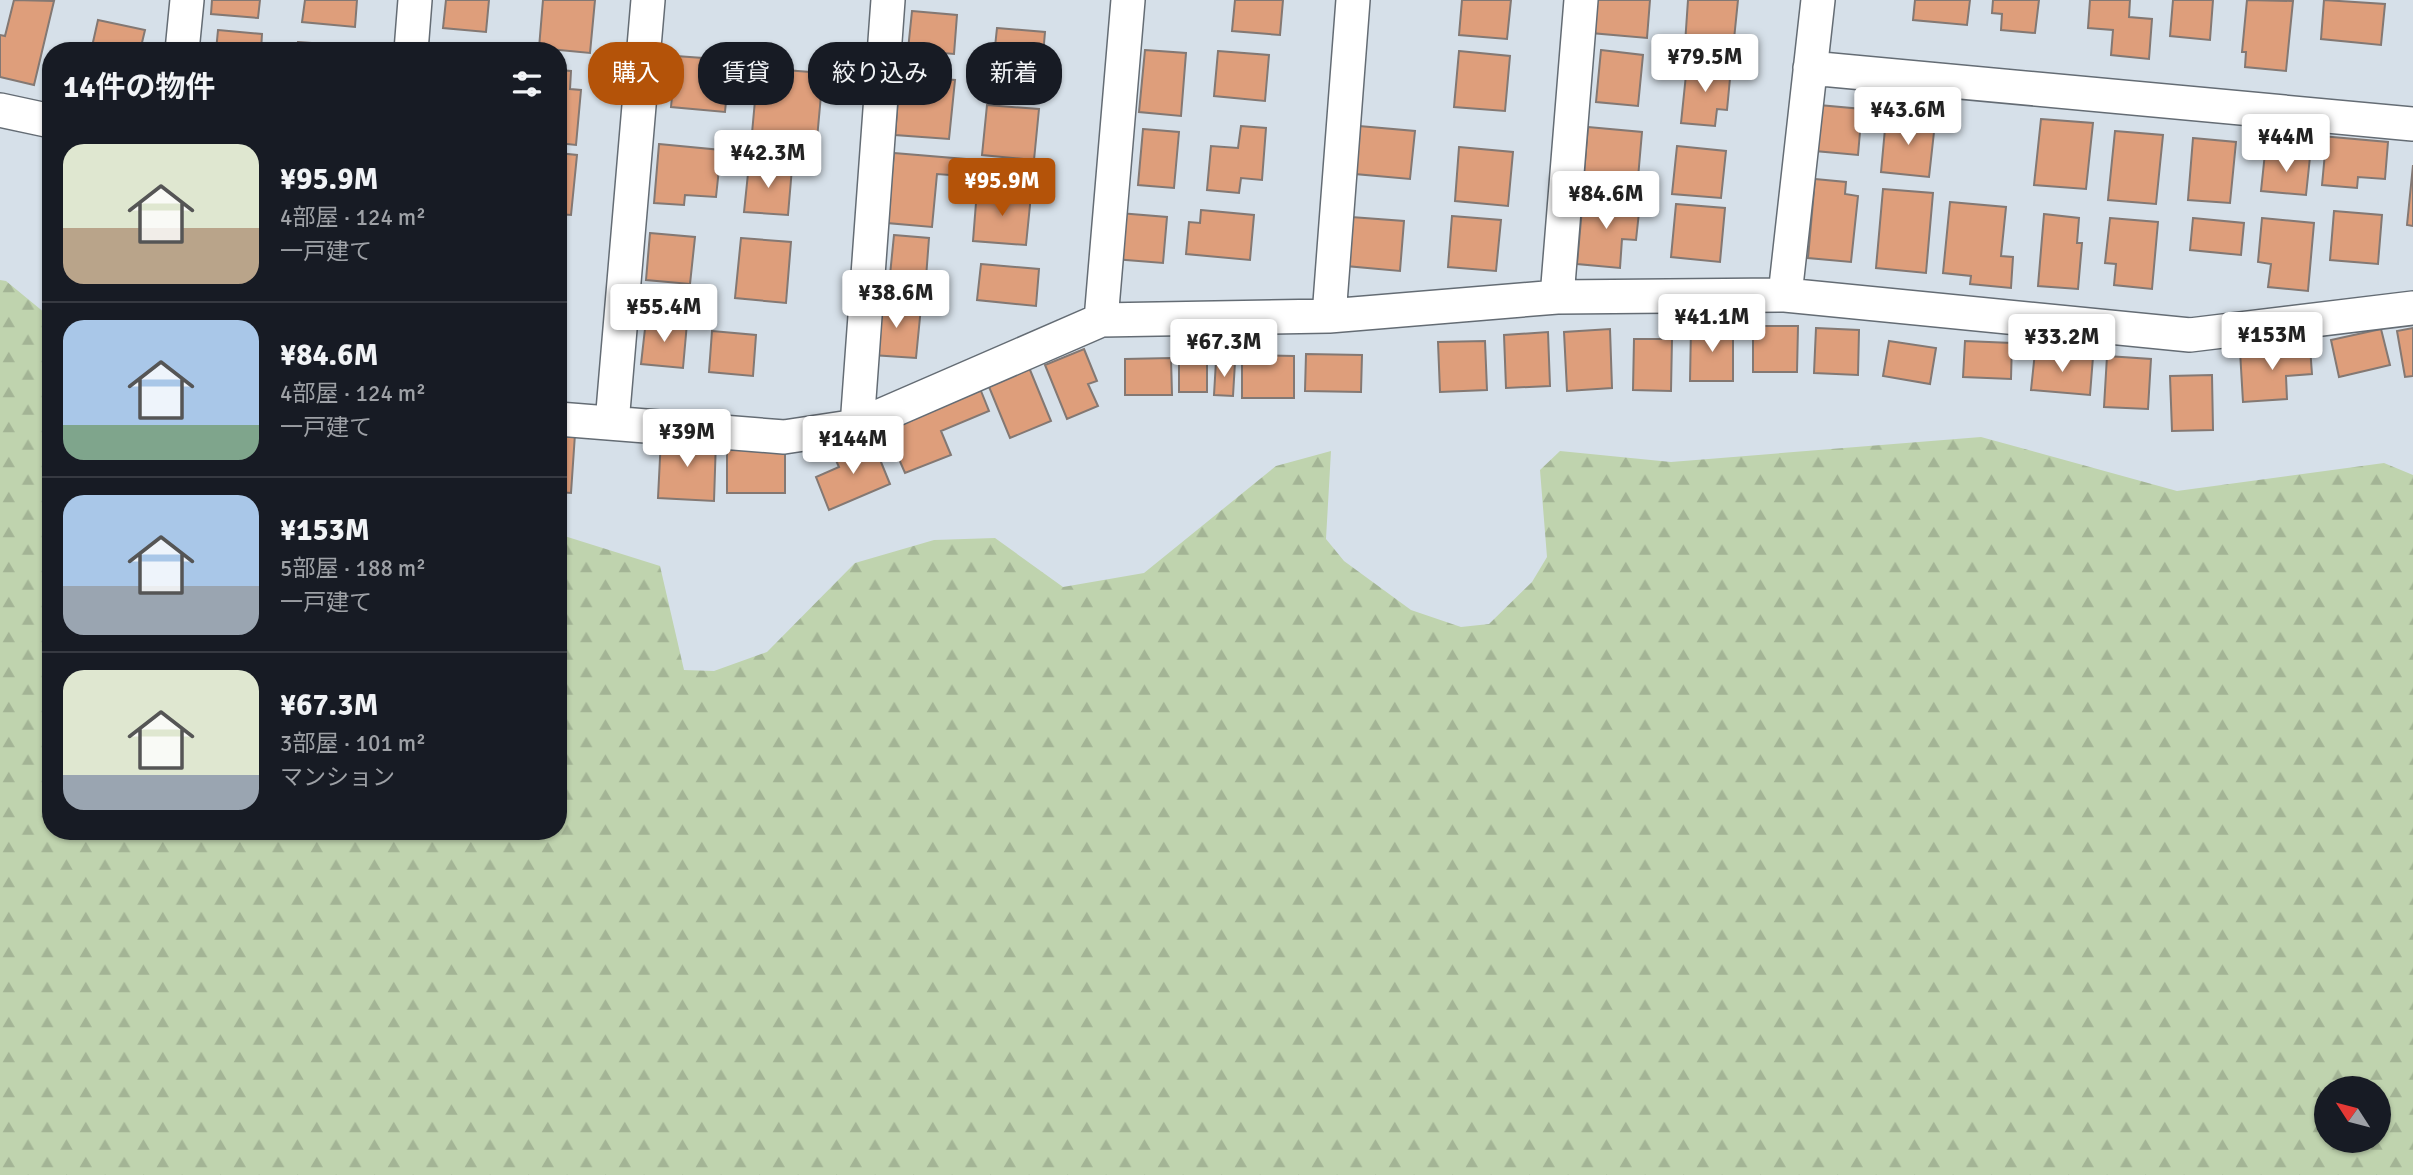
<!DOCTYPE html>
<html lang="ja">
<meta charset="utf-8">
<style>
body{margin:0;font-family:Signika,"Noto Sans JP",sans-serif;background:#20242c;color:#f1f3f6;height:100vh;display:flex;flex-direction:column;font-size:26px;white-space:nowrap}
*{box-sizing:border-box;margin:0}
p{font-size:23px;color:#9ea1a6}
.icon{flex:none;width:38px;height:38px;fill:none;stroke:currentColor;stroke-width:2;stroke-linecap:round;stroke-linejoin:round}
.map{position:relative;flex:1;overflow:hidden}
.drawer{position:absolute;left:42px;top:42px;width:525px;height:798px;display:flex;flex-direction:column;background:#171b24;border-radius:28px;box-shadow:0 2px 5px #0004}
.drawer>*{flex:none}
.guide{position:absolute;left:588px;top:42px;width:665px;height:63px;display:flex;gap:14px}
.needle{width:46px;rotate:306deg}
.buttons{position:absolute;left:2314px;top:1076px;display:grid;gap:14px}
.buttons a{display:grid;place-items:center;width:77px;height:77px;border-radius:50%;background:#171b24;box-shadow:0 2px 5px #0004;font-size:35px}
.price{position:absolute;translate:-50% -60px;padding:0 16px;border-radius:7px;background:#fff;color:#222;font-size:23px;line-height:46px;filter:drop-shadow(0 2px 4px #0008)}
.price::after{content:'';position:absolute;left:50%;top:42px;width:21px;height:16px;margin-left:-10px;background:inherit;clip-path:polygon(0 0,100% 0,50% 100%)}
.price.selected{background:#b45309;color:#fff}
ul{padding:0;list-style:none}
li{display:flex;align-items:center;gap:21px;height:175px;padding:0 21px}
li+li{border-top:2px solid #363941}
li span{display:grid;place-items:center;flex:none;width:196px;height:140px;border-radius:21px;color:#555}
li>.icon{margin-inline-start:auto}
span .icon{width:84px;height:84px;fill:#fffc;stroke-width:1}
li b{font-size:30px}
h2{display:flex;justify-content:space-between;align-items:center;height:84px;padding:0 21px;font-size:30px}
.pill{padding:0 24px;border-radius:28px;background:#171b24;box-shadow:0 2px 5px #0004;font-size:24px;line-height:63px}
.pill.selected{background:#b45309;color:#fff}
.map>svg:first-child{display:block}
.forest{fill:url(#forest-firs);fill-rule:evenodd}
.building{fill:#de9e7b;stroke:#837873;stroke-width:2}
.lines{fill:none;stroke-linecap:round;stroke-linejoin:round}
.street-casing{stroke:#646c74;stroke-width:36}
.street{stroke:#fff;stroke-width:33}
</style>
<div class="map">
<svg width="2413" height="1175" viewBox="0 0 2413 1175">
<defs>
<pattern id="forest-firs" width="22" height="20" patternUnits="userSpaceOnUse" patternTransform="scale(1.75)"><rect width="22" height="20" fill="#bfd3ae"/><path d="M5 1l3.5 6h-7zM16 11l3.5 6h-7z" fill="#a3b495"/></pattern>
</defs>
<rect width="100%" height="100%" fill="#d6e0e9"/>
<path class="forest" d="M0,280L6,281L51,318V831H558V534L660,566L684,670L714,671L767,652L855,563L934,540L995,538L1063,587L1144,573L1276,466L1331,451L1326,539L1344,561L1411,610L1461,627L1489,624L1532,582L1547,557L1540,470L1560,451L1671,462L1981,437L2177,491L2384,463L2413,475V1175H0ZM2326,1088H2378V1141H2326Z"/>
<path class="building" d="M14,0L54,1L34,85L0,77V35L5,36Z
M212,0H260L258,18L211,14Z
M305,0H357L355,27L302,22Z
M446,0H489L486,32L443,28Z
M543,0H595L590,53L539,48Z
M1235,0H1283L1280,35L1232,31Z
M1462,0H1511L1507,39L1459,35Z
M1594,0H1650L1647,38L1591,33Z
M1688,0H1738L1733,49L1685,44Z
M1915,0H1970L1967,25L1913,20Z
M1993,0H2039L2035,33L2001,30L2002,14L1992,13Z
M2090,0H2130L2129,17L2152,19L2149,59L2111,55L2113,30L2088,28Z
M2173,0H2213L2210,40L2170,36Z
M2247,0L2293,1L2286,71L2245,67L2246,52H2242Z
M2324,0L2385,4L2381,45L2321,39Z
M912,11L957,15L954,54L908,50Z
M98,20L145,30L140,51H91Z
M997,28L1045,32L1041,79L992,75Z
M218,30L262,34L261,51H216Z
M298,42L352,46L351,51H297Z
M1145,50L1186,53L1181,116L1139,112Z
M1601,50L1643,55L1638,106L1596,102Z
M1218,51L1269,55L1265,101L1214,96Z
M1459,51L1510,56L1505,111L1454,107Z
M676,56L730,60L725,112L671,107Z
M1687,65L1731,68L1727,110L1717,109L1715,126L1681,123Z
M758,68L823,73L817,139L752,133Z
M558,70L571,71L570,89L581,90L576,145L558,143Z
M900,76L955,80L949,139L895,135Z
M987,105L1039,109L1034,160L982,155Z
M1819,105L1862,109L1858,155L1815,151Z
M1886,118L1935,123L1929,177L1881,172Z
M2041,119L2093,123L2086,189L2034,185Z
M1241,126L1266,128L1262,180L1241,178L1239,193L1207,190L1211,146L1238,148Z
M1359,126L1415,131L1410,179L1355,174Z
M1588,127L1642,132L1638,178L1584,173Z
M1143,129L1179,132L1174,188L1138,185Z
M2115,131L2163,135L2156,204L2108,200Z
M2321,136L2388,142L2385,179L2358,177L2357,188L2322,185L2325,153L2319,152Z
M2193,138L2236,142L2230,203L2188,200Z
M659,144L721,150L716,197L685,195L684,205L654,203Z
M1677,146L1726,151L1721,198L1672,194Z
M1459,147L1513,152L1508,206L1455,201Z
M558,153L577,155L571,215L558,214Z
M894,153L965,159L963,176L937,174L932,227L887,223Z
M2265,153L2310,157L2306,195L2261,191Z
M749,164L792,168L788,215L744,212Z
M2413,165V226L2407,225Z
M1815,179L1846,182L1845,194L1858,196L1851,262L1808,258Z
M1883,189L1933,193L1926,273L1876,268Z
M977,190L1031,195L1026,245L973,241Z
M1583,198L1640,203L1636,240L1622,239L1620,268L1577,264Z
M1950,202L2006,207L2001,256L2013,257L2011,288L1970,284L1971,276L1943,273Z
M1676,204L1725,208L1720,262L1671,257Z
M1201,210L1254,215L1250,260L1186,254L1189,222L1200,223Z
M2334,211L2382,215L2378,264L2330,260Z
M1119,213L1167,217L1163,263L1114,259Z
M2044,214L2079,218L2077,243H2082L2078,289L2038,286Z
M1452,216L1501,220L1496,271L1448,267Z
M1351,217L1404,221L1400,271L1346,266Z
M2110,218L2158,222L2152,289L2114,285L2116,264L2105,263Z
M2193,218L2244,223L2241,255L2190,250Z
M2262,218L2314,223L2308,291L2268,287L2271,264L2258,262Z
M650,233L695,237L690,284L646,280Z
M894,235L929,238L926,278L890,275Z
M741,238L791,242L786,303L735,298Z
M981,264L1039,269L1036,306L977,300Z
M877,302L921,307L916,358L872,355Z
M646,320L687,323L683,368L641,364Z
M1753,326H1798L1797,372H1753Z
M1733,327V381H1690L1691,328Z
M1816,328L1859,330L1858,375L1814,373Z
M2413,328V376L2405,377L2397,331Z
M1610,329L1612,388L1567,391L1564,332Z
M2381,329L2390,365L2339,377L2331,340Z
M712,331L756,335L753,376L709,372Z
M1548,332L1550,386L1506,388L1504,335Z
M1634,339H1672L1671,391L1633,390Z
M1485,341L1487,390L1440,392L1438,342Z
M1889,341L1936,348L1930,384L1883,376Z
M1965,341L2012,343L2011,379L1963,377Z
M2310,347L2312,374L2286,376L2287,399L2243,402L2240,351Z
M1084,349L1097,381L1088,384L1098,406L1067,419L1045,365Z
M2035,352L2093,357L2090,395L2031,390Z
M1306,354L1362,355L1361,392L1305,391Z
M1242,355L1294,356V398H1242Z
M1179,356H1207V392H1179Z
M2107,356L2151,359L2148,409L2104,407Z
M1171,358L1172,395H1125V359Z
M1216,361L1235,362L1233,396L1214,395Z
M1028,365L1051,421L1010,438L987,382Z
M2212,375L2213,430L2172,431L2170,376Z
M979,386L989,411L941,431L951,455L905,473L895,450L891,451L882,426Z
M558,433L575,434L571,493L558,492Z
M661,438L716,440L714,501L658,498Z
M872,440L890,484L829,510L816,477L839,467L834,456Z
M727,445H785V493H727Z"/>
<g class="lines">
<g class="street-casing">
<path id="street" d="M182,51L187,0
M411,51L415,0
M1810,68L2413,124
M0,110L51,121
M1785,295L1818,0
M1557,297L1581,0
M1329,316L1353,0
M1101,320L1128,0
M558,419L784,437L857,426L1101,320L1329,316L1557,297L1785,295L2190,335L2413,308
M612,423L648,0
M857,426L888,0"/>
</g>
<use href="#street" class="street"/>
</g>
</svg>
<div class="buttons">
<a><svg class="needle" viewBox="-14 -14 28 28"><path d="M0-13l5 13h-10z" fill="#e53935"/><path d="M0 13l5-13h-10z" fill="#9ea1a6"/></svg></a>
</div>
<b class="price" style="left:1705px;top:94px">¥79.5M</b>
<b class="price" style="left:1908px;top:147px">¥43.6M</b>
<b class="price" style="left:2286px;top:174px">¥44M</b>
<b class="price" style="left:768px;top:190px">¥42.3M</b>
<b class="price selected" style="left:1002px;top:218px">¥95.9M</b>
<b class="price" style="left:1606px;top:231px">¥84.6M</b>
<b class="price" style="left:896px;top:330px">¥38.6M</b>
<b class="price" style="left:664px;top:344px">¥55.4M</b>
<b class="price" style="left:1712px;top:354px">¥41.1M</b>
<b class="price" style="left:2272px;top:372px">¥153M</b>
<b class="price" style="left:2062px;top:374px">¥33.2M</b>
<b class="price" style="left:1224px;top:379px">¥67.3M</b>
<b class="price" style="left:687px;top:469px">¥39M</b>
<b class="price" style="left:853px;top:476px">¥144M</b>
<div class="guide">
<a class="pill selected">購入</a>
<a class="pill">賃貸</a>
<a class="pill">絞り込み</a>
<a class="pill">新着</a>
</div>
<section class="drawer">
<h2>14件の物件<svg class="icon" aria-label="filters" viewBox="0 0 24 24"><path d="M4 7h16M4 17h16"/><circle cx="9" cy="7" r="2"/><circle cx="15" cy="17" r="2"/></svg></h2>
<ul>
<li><span style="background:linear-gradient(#dfe7d0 60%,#b9a48a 0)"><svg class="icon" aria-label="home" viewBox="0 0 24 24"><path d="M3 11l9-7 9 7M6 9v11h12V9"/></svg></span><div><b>¥95.9M</b><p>4部屋 · 124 m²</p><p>一戸建て</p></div></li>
<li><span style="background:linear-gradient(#a9c7e8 75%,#7fa58c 0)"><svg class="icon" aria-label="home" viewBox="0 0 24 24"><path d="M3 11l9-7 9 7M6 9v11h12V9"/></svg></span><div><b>¥84.6M</b><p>4部屋 · 124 m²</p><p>一戸建て</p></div></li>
<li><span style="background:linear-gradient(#a9c7e8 65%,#9aa5b1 0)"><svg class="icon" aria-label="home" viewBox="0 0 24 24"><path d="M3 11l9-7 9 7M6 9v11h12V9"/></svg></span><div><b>¥153M</b><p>5部屋 · 188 m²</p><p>一戸建て</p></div></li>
<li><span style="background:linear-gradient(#dfe7d0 75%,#9aa5b1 0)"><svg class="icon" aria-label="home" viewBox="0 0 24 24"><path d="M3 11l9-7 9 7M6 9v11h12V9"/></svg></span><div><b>¥67.3M</b><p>3部屋 · 101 m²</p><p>マンション</p></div></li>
</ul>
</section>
</div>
